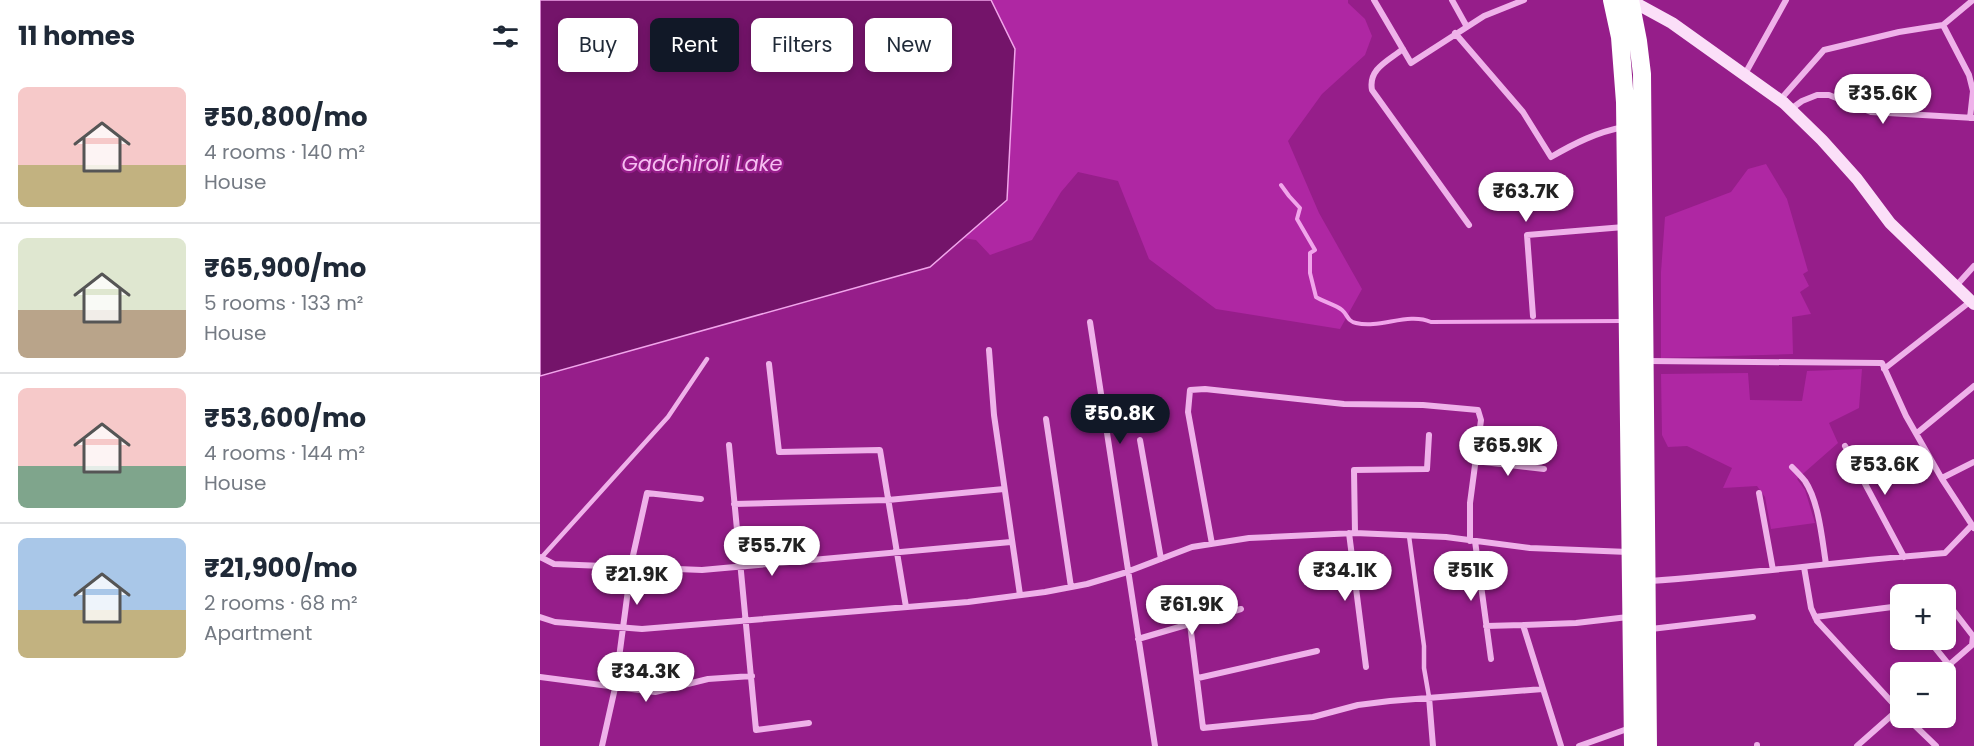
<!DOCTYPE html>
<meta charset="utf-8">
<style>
body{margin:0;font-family:Poppins,sans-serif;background:#f6f6f7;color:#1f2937;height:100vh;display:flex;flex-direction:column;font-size:22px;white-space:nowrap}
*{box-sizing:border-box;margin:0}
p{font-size:20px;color:#747a83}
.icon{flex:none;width:33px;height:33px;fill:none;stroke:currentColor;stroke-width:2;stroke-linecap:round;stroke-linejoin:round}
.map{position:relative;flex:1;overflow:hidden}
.side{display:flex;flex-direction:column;background:#fff;width:540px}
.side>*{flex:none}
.hud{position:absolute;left:18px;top:18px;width:570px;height:54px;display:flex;gap:12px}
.buttons{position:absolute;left:1350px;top:584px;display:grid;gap:12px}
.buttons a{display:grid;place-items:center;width:66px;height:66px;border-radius:9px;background:#fff;box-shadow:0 3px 9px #0003;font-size:30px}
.price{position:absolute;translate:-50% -51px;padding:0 14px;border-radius:21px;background:#fff;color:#222;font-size:20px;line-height:39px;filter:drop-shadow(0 2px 3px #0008)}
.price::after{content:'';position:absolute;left:50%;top:36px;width:18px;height:14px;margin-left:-9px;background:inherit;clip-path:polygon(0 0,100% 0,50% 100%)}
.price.active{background:#111827;color:#fff}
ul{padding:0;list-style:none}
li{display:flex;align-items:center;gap:18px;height:150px;padding:0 18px}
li+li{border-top:2px solid #e0e1e3}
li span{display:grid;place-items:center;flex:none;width:168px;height:120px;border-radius:9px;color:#555}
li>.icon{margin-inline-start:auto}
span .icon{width:72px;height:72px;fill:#fffc;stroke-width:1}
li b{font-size:26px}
h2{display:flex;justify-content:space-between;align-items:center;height:72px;padding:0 18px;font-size:26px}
.chip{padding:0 21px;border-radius:9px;background:#fff;box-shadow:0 3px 9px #0003;font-size:21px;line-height:54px}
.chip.active{background:#111827;color:#fff}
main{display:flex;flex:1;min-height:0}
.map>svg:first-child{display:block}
.green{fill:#af27a3}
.water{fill:#74146a;stroke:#f1a5eb;stroke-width:1.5}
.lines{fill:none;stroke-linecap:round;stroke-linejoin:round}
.stream{stroke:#f1a5eb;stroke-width:4}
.lane{stroke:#efb2ea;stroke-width:4.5}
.street{stroke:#efb2ea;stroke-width:6}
.secondary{stroke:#fbdff8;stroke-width:12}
.highway{stroke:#fff;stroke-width:18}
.labels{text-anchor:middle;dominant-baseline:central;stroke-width:4.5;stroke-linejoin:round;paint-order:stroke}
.water-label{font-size:21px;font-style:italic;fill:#f6bef1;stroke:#961e8a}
</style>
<main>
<section class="side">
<h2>11 homes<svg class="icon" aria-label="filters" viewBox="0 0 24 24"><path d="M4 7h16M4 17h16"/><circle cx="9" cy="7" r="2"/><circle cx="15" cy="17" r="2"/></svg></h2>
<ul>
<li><span style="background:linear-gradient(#f6c9c9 65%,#c2b280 0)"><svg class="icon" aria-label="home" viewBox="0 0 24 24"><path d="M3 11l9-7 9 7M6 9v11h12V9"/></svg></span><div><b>₹50,800/mo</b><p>4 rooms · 140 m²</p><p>House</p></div></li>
<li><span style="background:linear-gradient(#dfe7d0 60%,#b9a48a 0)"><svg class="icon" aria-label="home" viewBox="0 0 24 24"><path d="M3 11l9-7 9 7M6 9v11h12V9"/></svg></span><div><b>₹65,900/mo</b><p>5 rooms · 133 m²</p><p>House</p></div></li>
<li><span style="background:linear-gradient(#f6c9c9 65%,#7fa58c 0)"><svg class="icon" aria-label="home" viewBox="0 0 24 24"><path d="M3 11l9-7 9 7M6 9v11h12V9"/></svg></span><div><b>₹53,600/mo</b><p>4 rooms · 144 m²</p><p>House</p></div></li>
<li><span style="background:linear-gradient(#a9c7e8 60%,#c2b280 0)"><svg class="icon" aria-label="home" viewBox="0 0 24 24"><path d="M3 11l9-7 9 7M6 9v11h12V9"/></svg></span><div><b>₹21,900/mo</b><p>2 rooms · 68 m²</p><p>Apartment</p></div></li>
</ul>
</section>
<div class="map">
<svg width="1434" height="746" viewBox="0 0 1434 746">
<rect width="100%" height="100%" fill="#961e8a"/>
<path class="green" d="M451,0H808V3L825,19L832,36L825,55L782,94L748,141L779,213L822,289L800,329L676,309L609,259L578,181L538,172L521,192L492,240L450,255L436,240L423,238L467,200L475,49Z
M1226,164L1247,199L1268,271L1263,274L1269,286L1260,292L1271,314L1252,317L1253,354L1121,358V272L1125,217L1191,192L1208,169Z
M1322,369L1319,408L1289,423L1298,443L1257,479L1265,490L1275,523L1231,529L1225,497L1217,486L1183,488L1192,468L1147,446L1128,447L1122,435L1121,374L1208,373L1210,400L1262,401L1267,371Z"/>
<path class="water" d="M0,0H451L475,49L467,200L390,267L0,376Z"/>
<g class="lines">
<path class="stream" d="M741,185L749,196L760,208L757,219L775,250L770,253V273L776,297C784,302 796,305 802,310C808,315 807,321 816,323C840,329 868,312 891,322L1082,321"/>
<path class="lane" d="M869,536L884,646V668L889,697
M1,558L128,417L167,359"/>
<path class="street" d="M834,0L871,63L944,16L984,0
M912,0L927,27
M1403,25L1429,75L1433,91L1430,118
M915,33L983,112L1011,157C1035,143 1057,132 1084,127
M863,49C848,61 828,69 832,90L929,225
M1205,74L1246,0
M1240,100L1284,50L1359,32L1403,25L1433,0
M1251,109L1262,101L1277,95H1289L1331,112L1434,118
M1415,287L1434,266
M993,316L987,235L1084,227
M550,322L615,746
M449,350L454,415L480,595
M1108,361L1342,363L1366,416L1402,479L1434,528
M229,364L239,452L340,450L366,607
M1344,369L1431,301
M506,419L531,587
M1377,433L1434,386
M600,440L621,559
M189,445L216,730L269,723
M1305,446L1364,557
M935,461L1004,469
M1252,467C1256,471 1261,476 1265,481C1279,502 1282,539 1286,564
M1402,478L1434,462
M1219,493L1233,570
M194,504L348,500L464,489
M809,533L826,667
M815,533L814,470L887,469L889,435
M935,541L951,659
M672,544L648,412L650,390L665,389L804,404L883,405L938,410L941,420L930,503V541
M0,557L14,564L162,570L471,542
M1264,567L1271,608L1277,621L1360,711
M1110,581C1208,574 1306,561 1405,553L1432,525
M1399,594H1400
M0,617L15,622L102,629L428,602L505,592L547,584L584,573L652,547L709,538L815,533L906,537L990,548L1088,552
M1275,617L1360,606
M650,624L663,728L773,717L818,705L850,701L1003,689
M946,626L983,625
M1111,629L1213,617
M598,639L701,609
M1388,639L1409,665
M1401,672L1432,645L1433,636L1406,601
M0,677L115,692L168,679L212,676
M658,678L777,651
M889,697L893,746
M1366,717L1396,746
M1217,745V746
M62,746L75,688L92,560L107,493L161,499
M1021,746L983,625L1036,623L1088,617
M1039,746L1090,728
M1317,746L1360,708"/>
<path class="secondary" d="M1090,0L1132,23L1244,103L1282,140L1317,179L1350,223L1434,304"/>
<path class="highway" d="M1072,0L1080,37L1085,102L1093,746
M1090,0L1098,41L1102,74L1108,746"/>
</g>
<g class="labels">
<g class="water-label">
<text x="162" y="163">Gadchiroli Lake</text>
</g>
</g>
</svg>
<div class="buttons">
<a>+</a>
<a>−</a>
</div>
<b class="price" style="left:1343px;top:125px">₹35.6K</b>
<b class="price" style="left:986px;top:223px">₹63.7K</b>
<b class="price active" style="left:580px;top:445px">₹50.8K</b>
<b class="price" style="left:968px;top:477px">₹65.9K</b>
<b class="price" style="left:1345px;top:496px">₹53.6K</b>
<b class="price" style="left:232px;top:577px">₹55.7K</b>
<b class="price" style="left:805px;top:602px">₹34.1K</b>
<b class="price" style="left:931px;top:602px">₹51K</b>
<b class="price" style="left:97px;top:606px">₹21.9K</b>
<b class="price" style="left:652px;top:636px">₹61.9K</b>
<b class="price" style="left:106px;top:703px">₹34.3K</b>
<div class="hud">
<a class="chip">Buy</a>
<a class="chip active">Rent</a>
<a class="chip">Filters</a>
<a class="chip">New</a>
</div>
</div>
</main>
